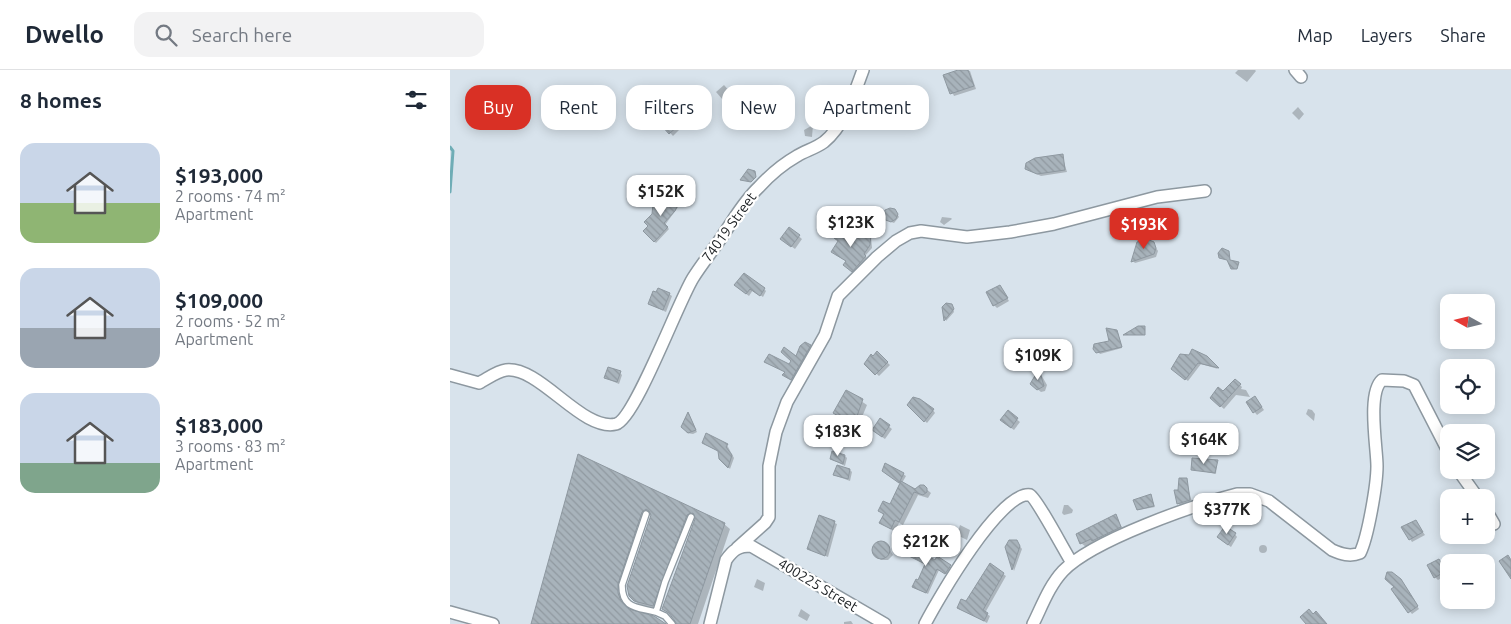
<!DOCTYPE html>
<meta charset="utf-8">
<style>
body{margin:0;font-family:Ubuntu,sans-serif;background:#f2f2f3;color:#1f2937;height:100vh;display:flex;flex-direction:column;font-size:19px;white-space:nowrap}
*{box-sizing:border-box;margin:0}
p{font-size:16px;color:#747a83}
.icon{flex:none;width:28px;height:28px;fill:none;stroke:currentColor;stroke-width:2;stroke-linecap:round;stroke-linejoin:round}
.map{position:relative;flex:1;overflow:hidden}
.panel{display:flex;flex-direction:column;background:#fff;width:450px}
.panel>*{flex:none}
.hud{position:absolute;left:15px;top:15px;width:475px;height:45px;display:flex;gap:10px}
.needle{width:32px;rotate:278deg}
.fabs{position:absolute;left:990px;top:224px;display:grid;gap:10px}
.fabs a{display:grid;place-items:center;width:55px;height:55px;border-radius:10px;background:#fff;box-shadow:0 2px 12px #0003;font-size:25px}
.price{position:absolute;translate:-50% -42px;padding:0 11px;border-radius:10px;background:#fff;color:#222;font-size:16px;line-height:32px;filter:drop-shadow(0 1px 2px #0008)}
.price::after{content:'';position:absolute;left:50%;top:30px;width:15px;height:11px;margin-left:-8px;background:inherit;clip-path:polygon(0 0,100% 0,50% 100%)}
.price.on{background:#d93025;color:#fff}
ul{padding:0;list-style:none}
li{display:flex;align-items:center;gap:15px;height:125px;padding:0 20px}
li span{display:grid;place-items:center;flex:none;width:140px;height:100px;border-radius:15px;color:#555}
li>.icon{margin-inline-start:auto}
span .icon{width:60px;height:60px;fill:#fffc;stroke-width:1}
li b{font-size:21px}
h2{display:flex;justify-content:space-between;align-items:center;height:60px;padding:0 20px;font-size:21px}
.tag{padding:0 18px;border-radius:15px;background:#fff;box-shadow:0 2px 12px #0003;font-size:18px;line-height:45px}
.tag.on{background:#d93025;color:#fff}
header{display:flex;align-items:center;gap:30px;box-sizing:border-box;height:70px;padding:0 25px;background:#fff;border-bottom:1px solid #e0e1e3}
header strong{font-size:24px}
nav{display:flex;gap:28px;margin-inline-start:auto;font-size:18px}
.search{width:350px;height:45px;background:#f2f2f3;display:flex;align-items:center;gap:12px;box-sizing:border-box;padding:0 18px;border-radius:15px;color:#747a83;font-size:19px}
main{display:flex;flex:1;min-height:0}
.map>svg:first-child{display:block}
.shadow{fill:#0003}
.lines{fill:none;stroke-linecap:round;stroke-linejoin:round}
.stream{stroke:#6fadb6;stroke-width:3}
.building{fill:url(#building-back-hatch);stroke:#8e98a0}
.lane-casing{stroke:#8d98a0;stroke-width:8}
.street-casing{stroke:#8d98a0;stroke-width:14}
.lane{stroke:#fff;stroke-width:5.5}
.street{stroke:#fff;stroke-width:11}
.labels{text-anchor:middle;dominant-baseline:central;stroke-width:4.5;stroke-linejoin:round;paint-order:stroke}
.street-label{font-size:14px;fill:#171b1e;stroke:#fff}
</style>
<header>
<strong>Dwello</strong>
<div class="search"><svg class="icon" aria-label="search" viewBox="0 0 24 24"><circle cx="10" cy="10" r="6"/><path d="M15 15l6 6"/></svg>Search here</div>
<nav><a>Map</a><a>Layers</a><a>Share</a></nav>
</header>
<main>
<section class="panel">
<h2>8 homes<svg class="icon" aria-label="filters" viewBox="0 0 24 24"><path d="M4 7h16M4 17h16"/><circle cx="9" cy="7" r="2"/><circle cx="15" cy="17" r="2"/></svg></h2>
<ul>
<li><span style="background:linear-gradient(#c9d6e8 60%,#8fb573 0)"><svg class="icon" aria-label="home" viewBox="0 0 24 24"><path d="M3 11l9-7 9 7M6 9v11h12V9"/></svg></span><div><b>$193,000</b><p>2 rooms · 74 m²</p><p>Apartment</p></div></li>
<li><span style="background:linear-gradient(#c9d6e8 60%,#9aa5b1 0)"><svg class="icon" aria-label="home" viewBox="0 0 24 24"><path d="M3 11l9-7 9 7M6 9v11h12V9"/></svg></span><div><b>$109,000</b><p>2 rooms · 52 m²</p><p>Apartment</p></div></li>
<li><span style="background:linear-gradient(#c9d6e8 70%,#7fa58c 0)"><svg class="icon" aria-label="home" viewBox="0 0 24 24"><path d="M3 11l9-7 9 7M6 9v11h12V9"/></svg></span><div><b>$183,000</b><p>3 rooms · 83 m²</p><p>Apartment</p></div></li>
</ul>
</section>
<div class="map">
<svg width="1061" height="554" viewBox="0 0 1061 554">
<defs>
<pattern id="building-back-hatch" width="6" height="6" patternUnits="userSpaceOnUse" patternTransform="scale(1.25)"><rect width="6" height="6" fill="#a8b3bb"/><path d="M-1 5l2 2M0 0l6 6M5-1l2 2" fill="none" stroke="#9099a0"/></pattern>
</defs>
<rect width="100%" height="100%" fill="#d8e3ec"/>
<path class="shadow" d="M512,0L520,1L526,19L504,26L495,6Z
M788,0H805L806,1L797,12L785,3Z
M274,15L281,23L273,30L266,22Z
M366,31L381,48L370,58L360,46L363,44Z
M464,32L471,45L458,50L456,47Z
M848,37L854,44L849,50L842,43Z
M222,49L231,58L223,66L214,56Z
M363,55L362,67L355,66L354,60Z
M612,85L617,102L591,106L576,99Z
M229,131L231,133L215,155L219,159L206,173L194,161Z
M446,142L449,147L444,153L434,149Z
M492,147L501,148L502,149L494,155L490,152Z
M339,158L352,169L345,179L334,171Z
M421,166L422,178L415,186L418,189L405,203L395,195L397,192L385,184L406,170Z
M703,173L708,181L706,187L685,193L683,191Z
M550,216L559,231L547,238L544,235Z
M288,218L314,219L316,221L313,227L303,220L299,226Z
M219,224L222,226L216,242L199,234Z
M502,236L504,242L496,251L494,237Z
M668,263L672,278L650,284L644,277L648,273L660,272Z
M360,276L361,277L343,311L336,306L340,296Z
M427,283L440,295L429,306L416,294L417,290Z
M756,287L768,299L751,294L738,311L725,301Z
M589,301L597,315L595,321L591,322L581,314Z
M170,303L172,305L169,314L155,308Z
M785,310L792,317L791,319L796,320L800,327L786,325L774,339L761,328L773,323Z
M396,321L417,335L410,352L408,351L401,365L386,355L390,348L385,343Z
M807,330L814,340L807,345L797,333Z
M458,335L483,340L485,343L477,353Z
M858,339L862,340L865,344L864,351L856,344Z
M558,342L570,352L564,360L554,353Z
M239,344L247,362L243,364L237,363L232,355Z
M431,350L442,359L435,369L426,363Z
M253,373L277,375L284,388L280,399L271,389L269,382Z
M129,385L274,454L280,459L248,554H227V551L213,539L248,446L242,451L208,541L191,537L185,531L202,445L198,446L173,520L176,538L179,541L211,551L215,554H83Z
M395,386L397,388L395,396L381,389Z
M767,392L766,404L742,399Z
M400,400L402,402L400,411L384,405Z
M436,404H453L456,406L452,413L465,421L474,417L481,423L478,428L468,425L453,455L449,453L445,462L431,453L434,446L430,441L440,436L451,414Z
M736,410L742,432L730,435L728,433L729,421Z
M701,426L705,437L689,440L688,439Z
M614,435H618L623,440L622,443L614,445L612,443Z
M665,446L675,462L636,477L631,473Z
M370,447L387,454L378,487L359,479Z
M966,452L975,465L962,472L953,458Z
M510,455L520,460L517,470L507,465Z
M785,464L787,467L781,477L771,470Z
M566,471L572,479L564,501L556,478Z
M435,472L443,485L438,490H431L424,483L427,474Z
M809 479a4 4 0 1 1 8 0a4 4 0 1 1-8 0Z
M467,478L468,482L485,492L487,488L502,498L497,505L489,500L478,524L465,518L477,494L454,483Z
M989,490L998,504L988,510L985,507Z
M553,504L556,506L535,543L540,546L537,553L508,537Z
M307,509L315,513L313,521L304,517Z
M953,513L969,539L962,544L942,520Z
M351,539L360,545L357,551L348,546Z
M401,551L403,554H394V552Z"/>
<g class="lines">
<path class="stream" d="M0,77L3,81L0,122"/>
</g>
<path class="building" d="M508,0H518L524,16L500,24L493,5Z
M366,30L379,45L367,56L358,46L361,44L356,38Z
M464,31L469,42L454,48L450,37Z
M222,47L229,55L219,64L212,56Z
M613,84L615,100L587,104L575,99L576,93L585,88Z
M298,99L305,101L306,107L301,112L290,110Z
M217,124L230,130L225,141L214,153L218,157L204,172L193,161L198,156L194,152L202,144L203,134L210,132Z
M440,138L445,139L448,144L446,149L441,152L433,149L435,140Z
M339,157L350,165L341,177L330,169Z
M393,157L406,168L421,164L420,175L414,184L416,186L402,202L393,195L396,191L381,182L388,171L384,168Z
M697,169L704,172L706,178L704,184L681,192L687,172Z
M772,178L779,181L780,190L789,192L787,199H781L777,190L769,188L768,183Z
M294,203L315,218L310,226L300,219L296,224L284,215Z
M550,215L558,228L543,236L536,222Z
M208,218L220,223L213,240L198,234L203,221L206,222Z
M496,233L502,234L504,239L494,251L492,237Z
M688,256H695V265H673Z
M656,258L667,260L672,277L646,283L643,279L644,274L659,271Z
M355,272L361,275L341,310L332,305L335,302L314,292L319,284L339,294L341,291L331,282L334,277L346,286L350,276Z
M742,279L757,286L769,298L748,293L735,310L721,299L730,284L739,285Z
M427,281L438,292L425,305L414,294L421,284L423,286Z
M158,297L171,301L167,312L154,308Z
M589,299L594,316L587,320L580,314Z
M785,309L791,314L770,337L760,328L768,317L773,321Z
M396,320L413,329L406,349L404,348L396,362L385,355L390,347L383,343Z
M805,326L812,337L803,343L796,332Z
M463,327L470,329L484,339L474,352L457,335Z
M558,340L568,348L561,358L550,350Z
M238,342L246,360L238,363L231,357Z
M430,348L440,355L432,367L422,360Z
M256,363L278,374L276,377L282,385L278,398L269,389L268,381L252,373Z
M382,381L395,385L393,394L380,389Z
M128,384L275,453L240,554H227L219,543L212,539L245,449L243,443L237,445L203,536L184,531L179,526L177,516L201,445L199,441L196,439L192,442L168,514V523L171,531L179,539L204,546L216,554H81Z
M742,388L768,390L765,403L741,400Z
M435,393L454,403L449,413L432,401Z
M387,395L400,399L398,409L383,405Z
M729,408H737L740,430L727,434L724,420H728Z
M451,411L465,419L470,415H474L477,418V422L473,425L464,422L449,452L445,450L441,459L429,453L434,444L428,441L433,431L440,434Z
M701,424L704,436L687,440L683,430Z
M666,444L671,457L642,471L641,469L630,474L626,464Z
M369,445L385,451L375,486L357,479Z
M966,450L973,462L959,470L951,457Z
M775,456L786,463L778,475L767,467Z
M559,470H567L570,476L562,500L555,477Z
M422 480a9 9 0 1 1 18 0a9 9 0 1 1-18 0Z
M458,472L468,477L467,479L485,490L487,486L501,495L495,504L487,499L476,523L462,517L466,509L468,510L475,494L453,483Z
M1058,485L1061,490V509L1049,491Z
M989,489L996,501L984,508L977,495Z
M540,493L554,503L533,540L538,543L534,551L507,538L511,529L516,531Z
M937,502H942L951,509L968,536L958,543L941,519L944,517L935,509Z
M859,539L863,544L866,541L877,554H856L850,547Z"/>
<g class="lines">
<g class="lane-casing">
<path id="lane" d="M196,444L172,515C172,539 187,537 206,542
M222,554L215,546L206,542L215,512L241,447"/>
</g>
<g class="street-casing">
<path id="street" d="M845,0L851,7
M0,305L29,313C37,309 47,301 56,300C90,296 132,362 166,354C185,349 228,232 243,208C253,192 265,178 275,162C286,146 295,130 309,117C320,105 333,94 347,86C355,81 366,78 374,72C395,55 404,24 413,0
M1008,400L1028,428
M1036,440L1044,454
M287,478L315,453L319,447V396L326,362L337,332L375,265L388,226L427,187L446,171L460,163L471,161L517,167L560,162L604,154L707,127L755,121
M0,542L43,554
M260,554L276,490C283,480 288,476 301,476L435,554
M475,554C488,529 551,420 580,425C587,429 615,482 622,493
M583,554C592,536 599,516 613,501C643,470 744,435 787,424H800L819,431L882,480C891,484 900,487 910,483C918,467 927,414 927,396C927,378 917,323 932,310L954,311L964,315L999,383"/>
</g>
<use href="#lane" class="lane"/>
<use href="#street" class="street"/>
</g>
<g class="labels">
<g class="street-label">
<text transform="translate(279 157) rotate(-54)">74019 Street</text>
<text transform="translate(368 515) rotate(31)">400225 Street</text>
</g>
</g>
</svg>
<div class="fabs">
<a><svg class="needle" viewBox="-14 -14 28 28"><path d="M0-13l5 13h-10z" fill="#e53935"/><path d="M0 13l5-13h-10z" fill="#747a83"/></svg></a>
<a><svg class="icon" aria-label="locate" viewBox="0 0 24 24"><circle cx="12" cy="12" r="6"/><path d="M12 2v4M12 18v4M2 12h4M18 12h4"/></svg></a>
<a><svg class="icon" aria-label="layers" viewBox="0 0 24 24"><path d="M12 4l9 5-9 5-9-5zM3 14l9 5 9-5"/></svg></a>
<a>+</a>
<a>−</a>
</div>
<b class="price" style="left:211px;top:147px">$152K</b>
<b class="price" style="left:401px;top:178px">$123K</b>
<b class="price on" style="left:694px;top:180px">$193K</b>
<b class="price" style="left:588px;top:311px">$109K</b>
<b class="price" style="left:388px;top:387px">$183K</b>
<b class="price" style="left:754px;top:395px">$164K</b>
<b class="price" style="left:777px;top:465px">$377K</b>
<b class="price" style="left:476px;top:497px">$212K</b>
<div class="hud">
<a class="tag on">Buy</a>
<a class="tag">Rent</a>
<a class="tag">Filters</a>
<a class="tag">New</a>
<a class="tag">Apartment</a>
</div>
</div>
</main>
